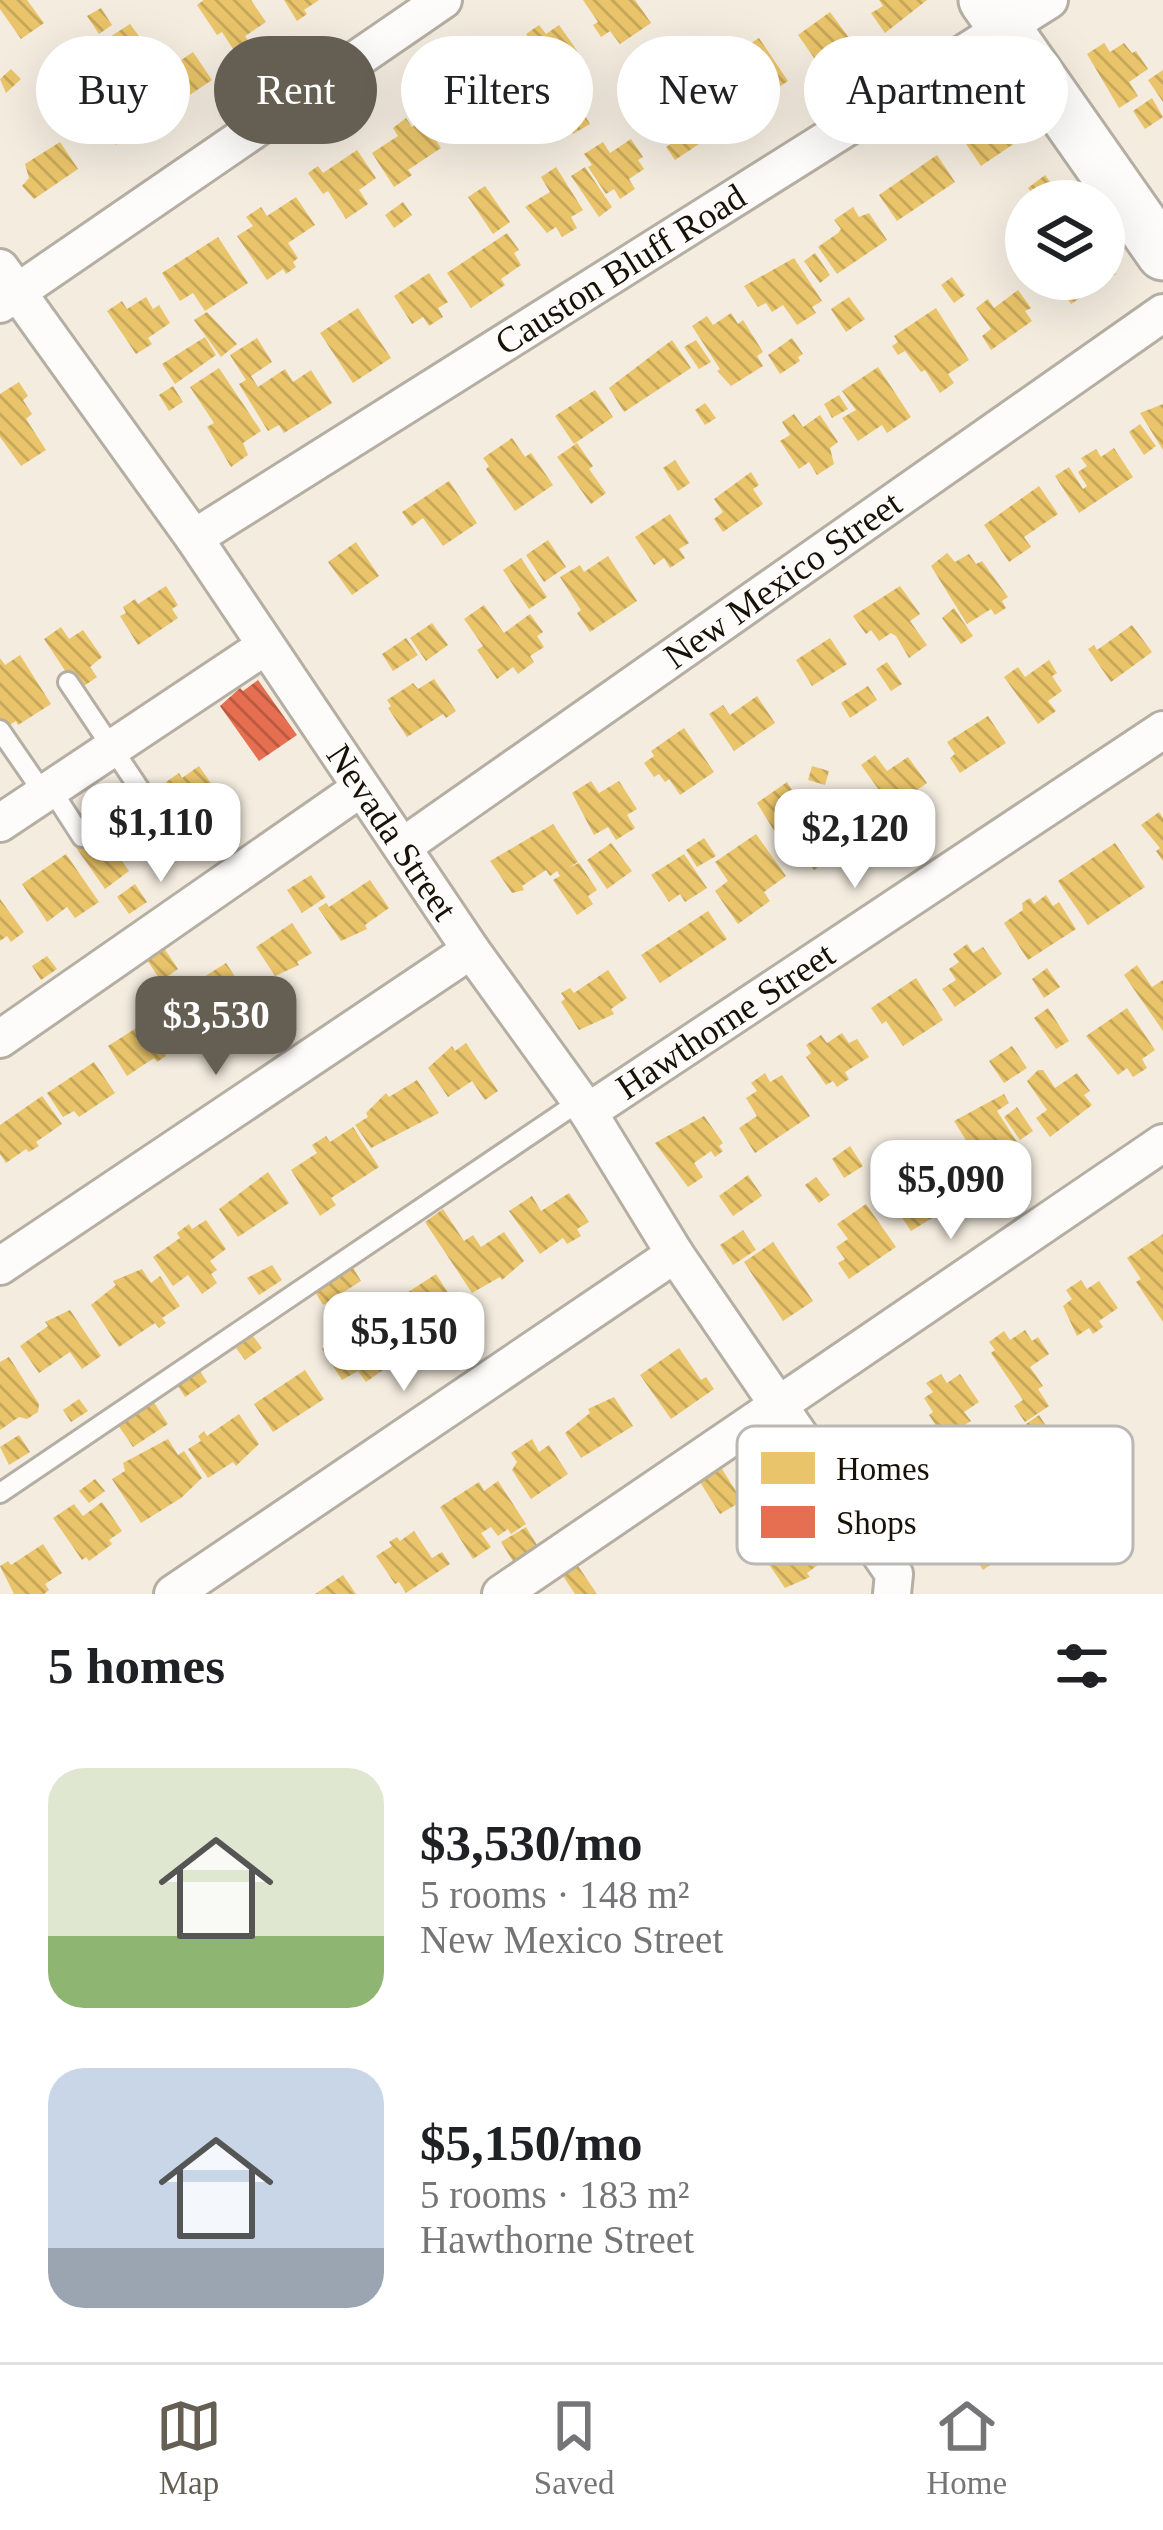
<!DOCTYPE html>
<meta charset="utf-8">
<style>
body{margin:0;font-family:"Times New Roman",serif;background:#f6f6f6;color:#202124;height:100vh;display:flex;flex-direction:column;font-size:45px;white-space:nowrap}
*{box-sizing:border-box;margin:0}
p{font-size:39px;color:#757577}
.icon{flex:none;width:66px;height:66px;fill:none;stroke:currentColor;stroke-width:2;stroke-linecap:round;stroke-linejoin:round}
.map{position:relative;height:1594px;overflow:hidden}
.details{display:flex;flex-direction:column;background:#fff;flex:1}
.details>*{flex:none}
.top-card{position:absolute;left:36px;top:36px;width:1092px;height:108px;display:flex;gap:24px}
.buttons{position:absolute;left:1005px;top:180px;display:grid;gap:24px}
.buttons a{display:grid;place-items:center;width:120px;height:120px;border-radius:50%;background:#fff;box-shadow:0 12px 48px #0002;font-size:60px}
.price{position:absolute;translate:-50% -102px;padding:0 27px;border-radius:24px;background:#fff;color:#222;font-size:39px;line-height:78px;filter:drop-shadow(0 3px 6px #0008)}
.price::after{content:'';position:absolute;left:50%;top:72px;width:36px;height:27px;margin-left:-18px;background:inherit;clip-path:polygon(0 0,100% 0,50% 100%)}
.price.on{background:#655e53;color:#fff}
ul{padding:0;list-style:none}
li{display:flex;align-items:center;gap:36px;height:300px;padding:0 48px}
li span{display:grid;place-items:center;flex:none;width:336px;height:240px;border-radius:36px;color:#555}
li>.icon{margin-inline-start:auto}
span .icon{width:144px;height:144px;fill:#fffc;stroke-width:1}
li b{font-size:51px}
h2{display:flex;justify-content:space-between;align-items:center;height:144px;padding:0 48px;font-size:51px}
.chip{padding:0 42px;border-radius:54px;background:#fff;box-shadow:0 12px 48px #0002;font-size:42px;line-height:108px}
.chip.on{background:#655e53;color:#fff}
.tabs{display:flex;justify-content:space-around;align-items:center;height:168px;border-top:3px solid #e0e0e0;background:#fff;font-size:33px;color:#757577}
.tabs a{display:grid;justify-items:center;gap:6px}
.tabs .on{color:#655e53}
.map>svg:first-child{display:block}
.homes{fill:url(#homes-back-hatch)}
.shops{fill:url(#shops-back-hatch)}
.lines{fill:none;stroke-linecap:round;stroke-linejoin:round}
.lane-casing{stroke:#b5aea3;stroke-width:24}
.street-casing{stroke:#b5aea3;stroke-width:42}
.secondary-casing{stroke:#b5aea3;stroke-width:57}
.lane{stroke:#fdfcfa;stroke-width:18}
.street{stroke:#fdfcfa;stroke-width:36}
.secondary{stroke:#fdfcfa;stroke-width:51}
.labels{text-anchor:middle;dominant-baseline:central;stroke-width:12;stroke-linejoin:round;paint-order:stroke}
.street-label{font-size:36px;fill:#181107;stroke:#fff}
.key{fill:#fff;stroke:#bab8b5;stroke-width:3}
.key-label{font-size:33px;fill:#181107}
</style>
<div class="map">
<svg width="1163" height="1594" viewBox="0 0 1163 1594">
<defs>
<pattern id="homes-back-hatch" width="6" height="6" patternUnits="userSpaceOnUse" patternTransform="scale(3)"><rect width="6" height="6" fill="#e9c46a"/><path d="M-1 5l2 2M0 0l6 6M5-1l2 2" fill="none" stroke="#c7a75a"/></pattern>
<pattern id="shops-back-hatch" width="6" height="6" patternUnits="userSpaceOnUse" patternTransform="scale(3)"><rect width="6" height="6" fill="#e76f51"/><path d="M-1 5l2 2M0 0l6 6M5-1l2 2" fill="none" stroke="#ba5a41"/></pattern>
</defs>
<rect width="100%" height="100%" fill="#f4ecdf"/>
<path class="homes" d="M0,0H27L44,23L21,39L0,9Z
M204,0H251L266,22L245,36L251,45L237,55L222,32L217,35L197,5Z
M284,0H319L304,10L307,14L297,21Z
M583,0H635L651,23L620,44L610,31L601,37L593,25L598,22Z
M879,0H927L885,33L871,13L883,6Z
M101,8L112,25L99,34L87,16Z
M830,12L850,39L845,46L851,55L832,68L826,59L817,62L798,35Z
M130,24L165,71L193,52L212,80L176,104L174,100L166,106L149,80L139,87L105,40Z
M539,25L546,34L559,25L578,52L537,81L526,66L531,63L523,51L533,44L526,34Z
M759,38L788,81L765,96L771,105L758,114L742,91L738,94L715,54L729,45L734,54Z
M1104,43L1110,52L1124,43L1132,53L1136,51L1148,69L1129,82L1138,96L1119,108L1087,54Z
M483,68L489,78L494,75L506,93L487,105L494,116L476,128L459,103L450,109L441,95L453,87L449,82L459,76L462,82Z
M11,69L21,79L6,93L0,79Z
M1163,70V102L1148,80Z
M105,71L119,90L128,84L147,110L124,126L130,135L116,145L110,135L101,142L79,116L90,108L77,90Z
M659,91L666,101L647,114L640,104Z
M693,97L717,132L675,160L666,147L675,141L660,119Z
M1152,98L1163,117L1145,129L1133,111Z
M1006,109L1024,137L981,166L962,138Z
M582,111L590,124L573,134L565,122Z
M406,118L412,127L423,120L441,148L408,170L412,175L394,187L372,153L398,136L393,128Z
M631,139L643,157L638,160L644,169L629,179L635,189L620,199L614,189L606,194L588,167L592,165L584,154L603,142L610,153Z
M60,142L78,169L34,199L22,186L29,178L25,164Z
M357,150L376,178L359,190L368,204L346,219L328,191L323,194L308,173L318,166L323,173Z
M937,155L955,182L897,221L879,195Z
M556,167L583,210L571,217L577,228L562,237L556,227L547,233L525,207L550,192L541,177Z
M585,167L612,207L599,217L571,176Z
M1045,175L1054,187L1037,200L1028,188Z
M485,186L510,222L493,234L468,197Z
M296,197L315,225L288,243L298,258L293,262L296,267L286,274L283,269L267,280L237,236L253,226L246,217L261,207L267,216Z
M403,202L412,215L394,228L385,215Z
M853,207L859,217L869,213L887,240L837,274L818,247L838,233L841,229L834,220Z
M507,233L519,250L514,253L521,265L501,279L505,285L471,308L447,273Z
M218,237L248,283L205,311L193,293L180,301L162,273Z
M815,253L830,275L820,283L804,261Z
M1104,255L1116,274L1071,304L1061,289L1066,285L1062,279H1104Z
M794,258L822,301L812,307L816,313L797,325L783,305L772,312L766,303L758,307L744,286Z
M429,273L448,302L438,308L443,317L429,326L423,317L412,324L394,296Z
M952,277L965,295L954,303L941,285Z
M1037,279H1054L1061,290L1049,297Z
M1018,290L1031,308L1025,311L1032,321L991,350L982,336L991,329L976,308L988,299L994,308Z
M146,297L153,309L159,305L170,323L148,338L152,344L136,354L107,311L122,301L127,309Z
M849,297L865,319L846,332L831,309Z
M358,308L391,358L353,383L320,333Z
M936,308L969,360L948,374L954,383L940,393L925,370L921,372L905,351L898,355L892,346L898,342L894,336Z
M207,312L237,344L221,357L194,320Z
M731,313L738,324L743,320L763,352L757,356L763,366L731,386L717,371L720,369L692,326L707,316L713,325Z
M205,337L216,355L175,384L162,364Z
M257,338L272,362L251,376L258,387L285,369L293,382L311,370L332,403L284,433L279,425L268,431L239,384L246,380L230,355Z
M792,338L803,354L798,357L800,361L780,374L768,355Z
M672,340L691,368L624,412L609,388Z
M696,340L711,362L699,369L684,347Z
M878,367L911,417L887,433L882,425L858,441L842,418L856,410L842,391Z
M219,368L261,431L243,443L248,455L231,467L207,427L214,423L190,387Z
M19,382L28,396L23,400L32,414L26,419L46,450L21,466L0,437V394Z
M173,386L183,402L169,411L159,395Z
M595,390L613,417L574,444L555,416Z
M839,395L848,409L832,418L824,404Z
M705,403L716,418L705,425L695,410Z
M1163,404V450L1140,413Z
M794,414L803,427L820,415L838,442L830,448L834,464L817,475L809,462L799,469L780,441L790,435L782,422Z
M1140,424L1156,446L1144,455L1129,432Z
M512,438L525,457L531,453L553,485L515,511L486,469L489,466L483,458Z
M577,443L593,466L589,469L606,493L591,504L557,457Z
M1114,448L1133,477L1079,513L1055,476L1069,467L1083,489L1087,486L1078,472L1087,466L1081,458L1096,449L1101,457Z
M675,460L690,483L678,491L663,468Z
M751,472L759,485L753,489L763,504L723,532L714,519L723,512L714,499Z
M449,481L477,523L443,546L423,518L412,526L402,512Z
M1039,486L1058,514L1024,537L1031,547L1009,562L984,525Z
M670,514L689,543L679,549L685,558L670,568L664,558L654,565L635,537Z
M548,540L566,567L544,582L526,555Z
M356,542L379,576L352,595L328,562Z
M947,553L955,562L969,554L976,564L982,561L1008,597L1002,601L1006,608L995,615L991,609L967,624L931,566Z
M608,556L637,601L590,632L577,613L581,610L560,577L580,565L584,572Z
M521,558L547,597L529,609L503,570Z
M166,586L178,605L172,609L178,618L138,645L120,616L126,613L123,607L135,599L138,604Z
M900,586L920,614L910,621L927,645L909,658L896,636L891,633L879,641L871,630L866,634L853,616Z
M484,605L504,633L530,614L543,632L537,636L544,647L530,656L534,662L518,674L513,667L497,679L477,650L483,646L464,619Z
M954,608L973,636L961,644L942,618Z
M432,623L448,645L426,661L410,638Z
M1132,625L1152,652L1111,682L1088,649L1094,645L1097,650Z
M61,627L69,639L83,630L102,657L90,667L97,677L78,690L44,639Z
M406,638L418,655L393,671L382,654Z
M830,638L847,664L812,686L796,660Z
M20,655L51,704L18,725L16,721L5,728L0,719V658L5,665Z
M1049,660L1057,673L1052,676L1062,691L1048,701L1056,711L1038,724L1004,677L1018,667L1025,677Z
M887,662L902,684L891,691L876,669Z
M434,679L456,711L446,718L443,714L407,737L388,708L391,706L387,700L413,683L418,689Z
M868,686L877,700L850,718L841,703Z
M757,696L775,723L734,751L709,714L723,705L730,715Z
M988,716L1006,743L960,773L950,758L955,754L947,742Z
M684,728L714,772L680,795L669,779L665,782L659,774L654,777L644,763L654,756L651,751Z
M875,755L887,771L908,757L927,783L917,790L923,799L904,813L897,804L892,808L861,765Z
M199,766L219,795L227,790L235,803L199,831L186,812L170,823L167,818L155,825L141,804L169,786L166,782L179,773L182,778Z
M812,766L829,771L825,785L808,780Z
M591,781L599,793L619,781L637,809L627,815L635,828L616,840L608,827L594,835L572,793Z
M787,782L800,802L796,805L802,814L775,832L757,803Z
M859,801L876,828L846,848L850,853L841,859L838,854L814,870L795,843L807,834L801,824L817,814L823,824Z
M133,806L153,834L149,837L153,842L144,849L140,842L119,857L129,871L105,889L73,843L114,814L117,817Z
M1159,812L1163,818V861L1156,851L1160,848L1141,825Z
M553,824L578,862L568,868L579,863L597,890L588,896L593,904L577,915L553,880L560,876L557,871L550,876L546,870L522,886L524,890L512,893L490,861Z
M756,834L786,876L764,892L770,901L738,924L715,891L728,881L715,862Z
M704,838L716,856L697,867L686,850Z
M611,843L632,871L607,889L587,860Z
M1115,843L1145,887L1088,925L1058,881Z
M66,854L99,902L75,918L67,907L47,922L22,884Z
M684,854L707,888L685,902L680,894L669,902L651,875Z
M311,875L326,897L302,913L287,890Z
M370,880L389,908L365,925L367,929L341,941L318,908L326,903L329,907Z
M135,884L147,902L129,914L117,897Z
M1046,895L1053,906L1059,902L1076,929L1028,960L1004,923L1023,910L1022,903L1030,898L1034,904Z
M0,899L24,932L11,942L7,936L0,941Z
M708,911L727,939L660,983L641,955Z
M292,923L312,953L297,962L299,965L275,976L256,947Z
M160,942L178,969L161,981L143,954Z
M967,944L973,953L983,947L1002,974L955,1007L942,989L956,980L949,969L959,962L953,954Z
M47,956L57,969L41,980L32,966Z
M226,963L244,990L208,1018L185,983L193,978L196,982Z
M1137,965L1152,987L1163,980V1031L1124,975Z
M1047,968L1060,987L1044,998L1032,979Z
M608,970L627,998L611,1009L614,1014L579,1030L561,1002L565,999L561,993L570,988L574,993Z
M916,978L943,1020L903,1046L886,1021L882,1024L871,1008Z
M168,995L192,1033L164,1051L166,1056L157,1062L154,1058L127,1076L108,1046L160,1013L153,1004Z
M1048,1008L1069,1041L1056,1049L1034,1018Z
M1127,1008L1155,1050L1142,1059L1147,1068L1133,1077L1127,1068L1118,1075L1086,1036Z
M842,1033L849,1043L857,1039L869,1057L845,1072L849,1079L837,1087L833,1081L826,1085L806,1057L811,1053L806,1045L821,1035L827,1043Z
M466,1043L498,1091L485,1100L472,1081L448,1097L428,1068L452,1046L455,1051Z
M1012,1046L1027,1068L1004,1083L989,1061Z
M94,1062L115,1093L79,1117L74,1111L63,1117L47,1093Z
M1038,1070H1043L1055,1088L1077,1073L1090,1091L1084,1095L1092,1105L1050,1137L1036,1118L1047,1110L1027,1081Z
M765,1073L770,1082L782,1075L810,1116L755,1153L739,1128L757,1116L746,1098L757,1091L751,1083Z
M417,1080L439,1113L371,1148L355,1125L368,1117L366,1113L386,1093L389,1097Z
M1004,1094L1009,1103L997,1111L1019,1145L1010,1151L1016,1160L1000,1169L995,1162L984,1169L954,1121Z
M42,1096L62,1124L36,1142L39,1146L29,1152L26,1149L6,1163L0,1154V1125Z
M1017,1107L1033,1131L1020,1140L1004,1117Z
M704,1116L723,1143L719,1146L723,1151L715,1157L711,1151L694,1163L703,1177L688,1187L655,1143Z
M353,1127L379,1167L331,1198L336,1205L320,1216L291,1170L317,1153L312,1145L326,1136L330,1142Z
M850,1146L863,1166L844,1178L832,1159Z
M942,1162L960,1190L929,1210L934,1217L911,1231L888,1197Z
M268,1172L289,1203L238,1237L219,1209Z
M748,1175L762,1196L733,1216L719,1196Z
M816,1177L830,1195L819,1203L805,1185Z
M569,1193L589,1222L577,1229L581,1236L567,1244L563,1238L540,1254L509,1211L532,1196L541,1211Z
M866,1204L896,1247L849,1279L838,1263L845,1259L836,1247L848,1239L837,1224Z
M443,1209L464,1241L473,1235L481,1247L504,1232L524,1261L502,1280L500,1277L472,1293L425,1222Z
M206,1220L226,1249L210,1261L217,1270L211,1274L217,1283L202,1294L188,1275L173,1286L153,1257L180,1238L177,1233L189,1224L192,1229Z
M743,1230L756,1250L733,1265L720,1245Z
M1163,1234V1322L1136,1282L1141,1279L1127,1258Z
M773,1242L813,1301L783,1321L744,1262Z
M272,1265L282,1280L259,1295L247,1278Z
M353,1268L361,1281L323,1305L315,1292Z
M142,1269L151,1283L160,1276L180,1306L162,1318L166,1323L159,1328L155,1323L119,1347L91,1305L116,1285L113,1281Z
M436,1274L456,1305L447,1311L454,1322L433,1336L426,1325L417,1332L396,1300Z
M1081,1280L1087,1289L1099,1281L1118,1308L1099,1321L1103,1327L1093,1334L1089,1328L1077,1336L1063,1306L1072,1299L1066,1290Z
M359,1306L388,1349L379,1357L386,1368L366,1382L358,1371L342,1380L322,1349L349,1331L341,1318Z
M70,1310L101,1356L82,1369L70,1352L39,1373L20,1346L48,1326L45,1322Z
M1025,1330L1032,1341L1038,1337L1049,1354L1030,1367L1043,1386L1038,1389L1049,1406L1025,1422L1014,1406L1023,1400L991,1353L995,1350L989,1342L1004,1331L1010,1340Z
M418,1331L433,1353L418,1363L404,1340Z
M253,1336L262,1348L245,1360L236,1348Z
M679,1348L701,1380L706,1377L714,1389L671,1419L640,1375Z
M9,1357L39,1404L38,1412L27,1419L19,1417L0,1430V1362Z
M305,1370L324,1399L273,1432L254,1404Z
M200,1371L207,1382L185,1397L178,1386Z
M941,1374L947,1383L960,1374L979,1402L964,1412L971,1421L944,1438L929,1415L933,1412L924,1398L933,1392L926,1383Z
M614,1397L633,1426L581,1458L565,1433L590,1413L588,1409Z
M79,1399L88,1411L71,1422L63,1410Z
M153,1401L168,1424L133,1447L118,1425Z
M239,1414L259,1444L236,1466L233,1462L208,1478L188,1449L201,1441L198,1436L204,1431L207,1436Z
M1039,1415L1050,1432L1037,1441L1026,1424Z
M19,1435L30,1452L9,1465L0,1447Z
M168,1439L178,1455L184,1451L202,1478L181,1498L141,1523L112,1479L125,1471L123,1463Z
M532,1439L539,1452L549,1445L568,1474L531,1499L512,1470L517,1462L511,1453Z
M722,1469L742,1501L720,1514L700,1482Z
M95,1479L105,1491L89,1503L79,1491Z
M498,1481L526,1524L511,1534L508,1529L498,1536L491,1527L481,1533L491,1547L473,1559L440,1507L479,1482L484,1491Z
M974,1483L1017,1546L983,1570L949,1520L957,1515L948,1501Z
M102,1502L122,1531L109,1540L112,1544L89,1561L86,1557L82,1560L53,1518L74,1504L83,1516Z
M526,1527L545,1558L516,1566L501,1542Z
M414,1531L432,1558L442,1552L450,1564L406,1593L399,1582L395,1584L376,1556L392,1546L389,1542L397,1537L400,1541Z
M780,1531L788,1544L803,1534L822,1562L807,1573L810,1577L785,1588L757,1547Z
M43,1544L62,1573L45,1584L49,1590L44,1594H14L0,1566L8,1561L11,1565Z
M578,1566L597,1594H575L563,1576Z
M343,1575L356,1594H315Z"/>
<path class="shops" d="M258,680L297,735L259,761L220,706L240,688L243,691Z"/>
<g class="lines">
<g class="lane-casing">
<path id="lane" d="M68,682L147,800
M0,730L44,794
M51,789L82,837
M0,1493L580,1101"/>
</g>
<g class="street-casing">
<g id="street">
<path id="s1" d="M0,268L194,538L471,950L588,1112L675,1254L894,1574L892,1594"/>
<path d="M0,304L443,0"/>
<path id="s2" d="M194,538L1049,0"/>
<path d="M0,823L264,647"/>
<path id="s3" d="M402,847L1163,313"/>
<path d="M0,1039L361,788"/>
<path id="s4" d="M588,1112L1163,730"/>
<path d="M0,1266L471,950"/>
<path d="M173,1594L675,1254"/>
<path d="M501,1594L1163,1143"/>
</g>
</g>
<g class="secondary-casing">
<path id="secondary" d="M985,0L1163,254"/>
</g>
<use href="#lane" class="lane"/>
<use href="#street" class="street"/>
<use href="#secondary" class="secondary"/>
</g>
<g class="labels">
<g class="street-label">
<text stroke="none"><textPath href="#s2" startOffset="504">Causton Bluff Road</textPath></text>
<text stroke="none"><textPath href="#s3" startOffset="465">New Mexico Street</textPath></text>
<text stroke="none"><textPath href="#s1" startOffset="687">Nevada Street</textPath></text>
<text stroke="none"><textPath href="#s4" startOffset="165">Hawthorne Street</textPath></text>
</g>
</g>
<rect x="737" y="1426" width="396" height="138" rx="18" class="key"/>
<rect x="761" y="1452" width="54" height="32" fill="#e9c46a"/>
<rect x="761" y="1506" width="54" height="32" fill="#e76f51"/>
<g class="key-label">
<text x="836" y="1480">Homes</text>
<text x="836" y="1534">Shops</text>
</g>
</svg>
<div class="buttons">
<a><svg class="icon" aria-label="layers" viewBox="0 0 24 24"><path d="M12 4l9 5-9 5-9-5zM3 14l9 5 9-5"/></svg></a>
</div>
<b class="price" style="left:161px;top:885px">$1,110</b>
<b class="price" style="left:855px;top:891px">$2,120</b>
<b class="price on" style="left:216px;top:1078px">$3,530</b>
<b class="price" style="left:951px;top:1242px">$5,090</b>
<b class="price" style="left:404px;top:1394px">$5,150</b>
<div class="top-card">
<a class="chip">Buy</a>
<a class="chip on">Rent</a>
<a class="chip">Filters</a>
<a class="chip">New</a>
<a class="chip">Apartment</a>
</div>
</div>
<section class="details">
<h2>5 homes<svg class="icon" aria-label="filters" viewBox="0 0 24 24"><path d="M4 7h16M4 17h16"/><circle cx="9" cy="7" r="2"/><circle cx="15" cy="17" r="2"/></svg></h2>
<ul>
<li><span style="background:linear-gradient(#dfe7d0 70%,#8fb573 0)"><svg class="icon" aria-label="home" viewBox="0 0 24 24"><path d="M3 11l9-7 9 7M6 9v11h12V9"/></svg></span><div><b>$3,530/mo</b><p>5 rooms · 148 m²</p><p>New Mexico Street</p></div></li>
<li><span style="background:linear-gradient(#c9d6e8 75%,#9aa5b1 0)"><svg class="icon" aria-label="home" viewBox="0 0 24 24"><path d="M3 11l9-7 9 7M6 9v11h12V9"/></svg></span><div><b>$5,150/mo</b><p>5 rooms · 183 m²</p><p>Hawthorne Street</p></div></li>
</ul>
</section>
<nav class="tabs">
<a class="on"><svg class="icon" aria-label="map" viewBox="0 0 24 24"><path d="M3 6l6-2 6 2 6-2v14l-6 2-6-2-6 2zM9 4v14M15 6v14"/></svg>Map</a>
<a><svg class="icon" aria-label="saved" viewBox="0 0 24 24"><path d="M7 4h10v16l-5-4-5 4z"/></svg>Saved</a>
<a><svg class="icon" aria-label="home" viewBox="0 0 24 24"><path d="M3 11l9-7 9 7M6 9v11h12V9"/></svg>Home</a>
</nav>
